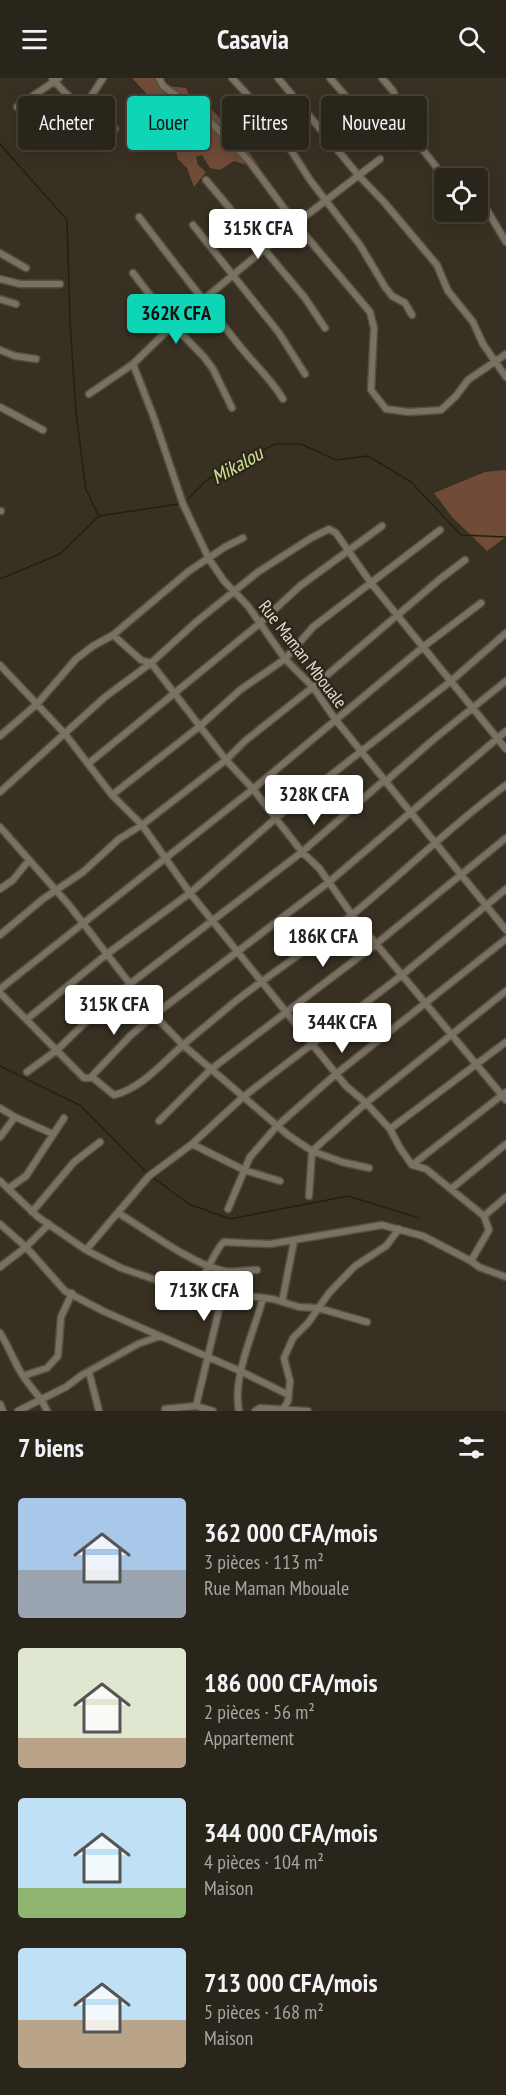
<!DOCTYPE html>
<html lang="fr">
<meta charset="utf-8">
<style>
body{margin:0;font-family:"PT Sans Narrow",sans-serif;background:#363127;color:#f1f3f6;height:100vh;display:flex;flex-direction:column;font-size:22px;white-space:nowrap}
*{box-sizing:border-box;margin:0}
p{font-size:20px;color:#a5a5a2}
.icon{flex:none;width:33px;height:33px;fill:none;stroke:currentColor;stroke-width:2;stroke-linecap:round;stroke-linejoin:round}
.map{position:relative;height:1333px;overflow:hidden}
.details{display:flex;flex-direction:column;background:#2a251a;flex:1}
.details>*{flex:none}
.top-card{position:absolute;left:18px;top:18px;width:471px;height:54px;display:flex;gap:12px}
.fabs{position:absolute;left:434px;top:90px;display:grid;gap:12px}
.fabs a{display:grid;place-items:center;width:54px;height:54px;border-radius:6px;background:#2a251a;box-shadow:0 3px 15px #0003,0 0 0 2px #464239;font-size:30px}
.price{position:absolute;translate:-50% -51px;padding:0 14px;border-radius:6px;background:#fff;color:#222;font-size:20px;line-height:39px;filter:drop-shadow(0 2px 3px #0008)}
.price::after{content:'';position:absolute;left:50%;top:36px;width:18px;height:14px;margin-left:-9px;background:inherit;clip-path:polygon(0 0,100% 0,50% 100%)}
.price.active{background:#0dd5b5;color:#111}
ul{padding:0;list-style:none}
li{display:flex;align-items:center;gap:18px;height:150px;padding:0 18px}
li span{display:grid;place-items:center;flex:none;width:168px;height:120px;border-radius:6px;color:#555}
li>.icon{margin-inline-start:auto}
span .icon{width:72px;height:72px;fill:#fffc;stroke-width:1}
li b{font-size:26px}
h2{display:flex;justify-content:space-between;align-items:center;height:72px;padding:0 18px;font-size:26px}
.chip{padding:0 21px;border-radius:6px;background:#2a251a;box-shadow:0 3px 15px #0003,0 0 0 2px #464239;font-size:21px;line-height:54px}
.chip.active{background:#0dd5b5;color:#111}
header{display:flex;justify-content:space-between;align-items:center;height:78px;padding:0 18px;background:#2a251a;font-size:27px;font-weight:600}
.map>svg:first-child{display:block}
.green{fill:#704b37}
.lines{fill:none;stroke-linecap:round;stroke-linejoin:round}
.stream{stroke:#1d2603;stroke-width:1.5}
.minor-casing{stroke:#554f42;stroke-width:9}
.minor{stroke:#797161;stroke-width:6}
.labels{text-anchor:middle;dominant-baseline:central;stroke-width:5;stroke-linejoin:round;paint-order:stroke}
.street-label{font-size:18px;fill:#dfdad1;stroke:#2e2719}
.water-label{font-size:20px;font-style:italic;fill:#cde298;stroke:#2e2719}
</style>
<header><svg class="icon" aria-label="menu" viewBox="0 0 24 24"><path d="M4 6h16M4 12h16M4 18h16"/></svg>Casavia<svg class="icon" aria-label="search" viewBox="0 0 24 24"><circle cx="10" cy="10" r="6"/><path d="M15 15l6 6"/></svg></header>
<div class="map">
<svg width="506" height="1333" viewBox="0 0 506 1333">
<rect width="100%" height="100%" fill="#383123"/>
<path class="green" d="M132,0H164L167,8L186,10L189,17C194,21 200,23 205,26C215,32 257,81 260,91L234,83L220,92L210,90L202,77L196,79L198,87L206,94L194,109L187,90L178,81L173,59L145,14Z
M506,392V459L487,473L452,439L434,415L485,394Z"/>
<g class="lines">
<path class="stream" d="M0,66L67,142L70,243L76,335L86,412L99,438
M184,425L207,402L275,366H301L336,382L368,378L411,404L461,457L506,459
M0,501L60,476L99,438L179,426
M0,988L81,1028L148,1096
M152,1099L189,1126L230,1141L348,1118L419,1140"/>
<g class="minor-casing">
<path id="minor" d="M52,0C70,23 91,36 115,51
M159,0L163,8L202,36L232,65L249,83L295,145L370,234L374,250L371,312L386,331L409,334L441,332L456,318L468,302L506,276
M232,0L275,47L310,102L360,167L385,209L392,218L405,225L412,237
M278,0L359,98L384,124L437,187L448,213L473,244L483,266L506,299
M330,0L357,31
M382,0L393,13L412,58L445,100
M17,29L59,0
M83,31L103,0
M206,102L305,220L325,250
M477,126L487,132L506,164
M139,139C172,182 205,225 239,267C253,285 271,301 283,321
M193,147L279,255L305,296
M0,175L26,190
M133,195L173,247L204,279L213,291L232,330
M0,201L20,206H60
M0,221L16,226
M0,272L15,278L36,281
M133,286L154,340L183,426L209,481L224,503L248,528L285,581L313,609L335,641L506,852
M89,316L133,286L173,247L286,153L380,81
M0,329L43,352
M0,433H1
M113,557L141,582L151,585L226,682L253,711L302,774L319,790L352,837L506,1022
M0,587L65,656L112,717L142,747L190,815L346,1008L366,1025L390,1051L400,1070L412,1087L426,1091L484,1138
M0,658L37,626L76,581L93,568L113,557L189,493L225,469L243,460
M89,685L259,546L300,508L382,448
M0,714L105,619L151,585L196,544L258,494L311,460L329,451L336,455L371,505L506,671
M112,717L200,648L240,612L285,581L313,549L440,452
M0,749L69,827L154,937L183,967L288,1057L312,1073L342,1084L369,1090
M0,811L13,802L29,782
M0,857L43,821L83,794L119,761L142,747L226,682L245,663L313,609L440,501L465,482
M0,911L253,711L423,569L481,525
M0,915L84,1000H90L130,958L154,937L329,804L506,653
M27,941L107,876L190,815L276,740L451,603L506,555
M27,994L57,972L94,936L131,905L302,774L381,705L385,704L434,661L506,603
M92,999L114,1017C142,1010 162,985 183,967C199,953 216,940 232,926C271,895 314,868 353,836C404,794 452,747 506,707
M0,1030L15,1039L53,1056
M159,1043L210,992L376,866L506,760
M390,1051L506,964
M0,1059L15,1039
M192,1066L244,1092L280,1103
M412,1087L506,1014
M0,1103L38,1139L86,1172L121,1190L162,1204L174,1212L223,1215L273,1221L299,1229L318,1230L367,1244
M9,1110L26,1098L64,1040
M451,1111L506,1066
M309,1118L312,1073L366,1025L506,913
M506,1119L484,1138L489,1152L471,1183L479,1189L506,1199
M228,1131L250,1079L277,1048L336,996L506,861
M32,1134L74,1084L100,1064
M118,1135C147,1152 193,1187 224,1193C234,1195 246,1192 257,1192
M0,1146L26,1169L65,1213L103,1233L240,1293L289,1317
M86,1172L149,1098L192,1066L243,1019L402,897L506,811
M0,1189L26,1169L49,1146
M196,1213C202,1203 217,1168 224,1164L270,1166L382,1147L423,1158L471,1183
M282,1224L294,1163
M0,1255C9,1269 14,1284 23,1298C31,1311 41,1318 47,1333
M89,1294L99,1333
M23,1298L47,1290L58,1278L61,1239L72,1215
M0,1326L3,1333
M196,1328L223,1215
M18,1333L66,1309L82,1297L138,1266L160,1258
M165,1333V1331L196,1328L213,1333
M239,1333C232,1298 254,1255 263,1220
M255,1333L260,1330L308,1333
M282,1333L288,1323L290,1303L284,1280L293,1260L308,1245L329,1215L355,1188L386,1168L399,1151"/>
</g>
<use href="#minor" class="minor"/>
</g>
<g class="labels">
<g class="street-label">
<text transform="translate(303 576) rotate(52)">Rue Maman Mbouale</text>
</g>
<g class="water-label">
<text transform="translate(237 387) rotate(-29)">Mikalou</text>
</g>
</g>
</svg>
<div class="fabs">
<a><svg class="icon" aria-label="locate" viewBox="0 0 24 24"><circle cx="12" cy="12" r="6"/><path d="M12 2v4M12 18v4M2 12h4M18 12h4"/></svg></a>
</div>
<b class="price" style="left:258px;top:182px">315K CFA</b>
<b class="price active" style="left:176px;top:267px">362K CFA</b>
<b class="price" style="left:314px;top:748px">328K CFA</b>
<b class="price" style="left:323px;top:890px">186K CFA</b>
<b class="price" style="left:114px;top:958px">315K CFA</b>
<b class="price" style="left:342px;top:976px">344K CFA</b>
<b class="price" style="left:204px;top:1244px">713K CFA</b>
<div class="top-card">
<a class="chip">Acheter</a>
<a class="chip active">Louer</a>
<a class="chip">Filtres</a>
<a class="chip">Nouveau</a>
</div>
</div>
<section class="details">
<h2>7 biens<svg class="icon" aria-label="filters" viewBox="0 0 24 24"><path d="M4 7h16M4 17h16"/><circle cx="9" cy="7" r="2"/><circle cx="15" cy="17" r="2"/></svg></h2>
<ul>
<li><span style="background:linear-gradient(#a9c7e8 60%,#9aa5b1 0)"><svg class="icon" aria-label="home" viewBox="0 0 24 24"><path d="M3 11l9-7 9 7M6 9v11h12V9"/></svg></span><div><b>362 000 CFA/mois</b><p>3 pièces · 113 m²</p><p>Rue Maman Mbouale</p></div></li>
<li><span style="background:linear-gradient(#dfe7d0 75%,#b9a48a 0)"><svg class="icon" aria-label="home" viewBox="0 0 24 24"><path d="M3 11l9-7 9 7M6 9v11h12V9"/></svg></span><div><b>186 000 CFA/mois</b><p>2 pièces · 56 m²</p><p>Appartement</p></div></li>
<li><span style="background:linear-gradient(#bfe0f5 75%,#8fb573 0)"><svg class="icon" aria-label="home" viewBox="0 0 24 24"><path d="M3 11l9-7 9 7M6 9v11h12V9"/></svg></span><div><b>344 000 CFA/mois</b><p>4 pièces · 104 m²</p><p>Maison</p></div></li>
<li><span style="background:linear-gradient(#bfe0f5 60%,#b9a48a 0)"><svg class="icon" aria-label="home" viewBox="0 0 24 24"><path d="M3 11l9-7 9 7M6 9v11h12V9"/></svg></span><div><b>713 000 CFA/mois</b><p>5 pièces · 168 m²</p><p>Maison</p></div></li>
</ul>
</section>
